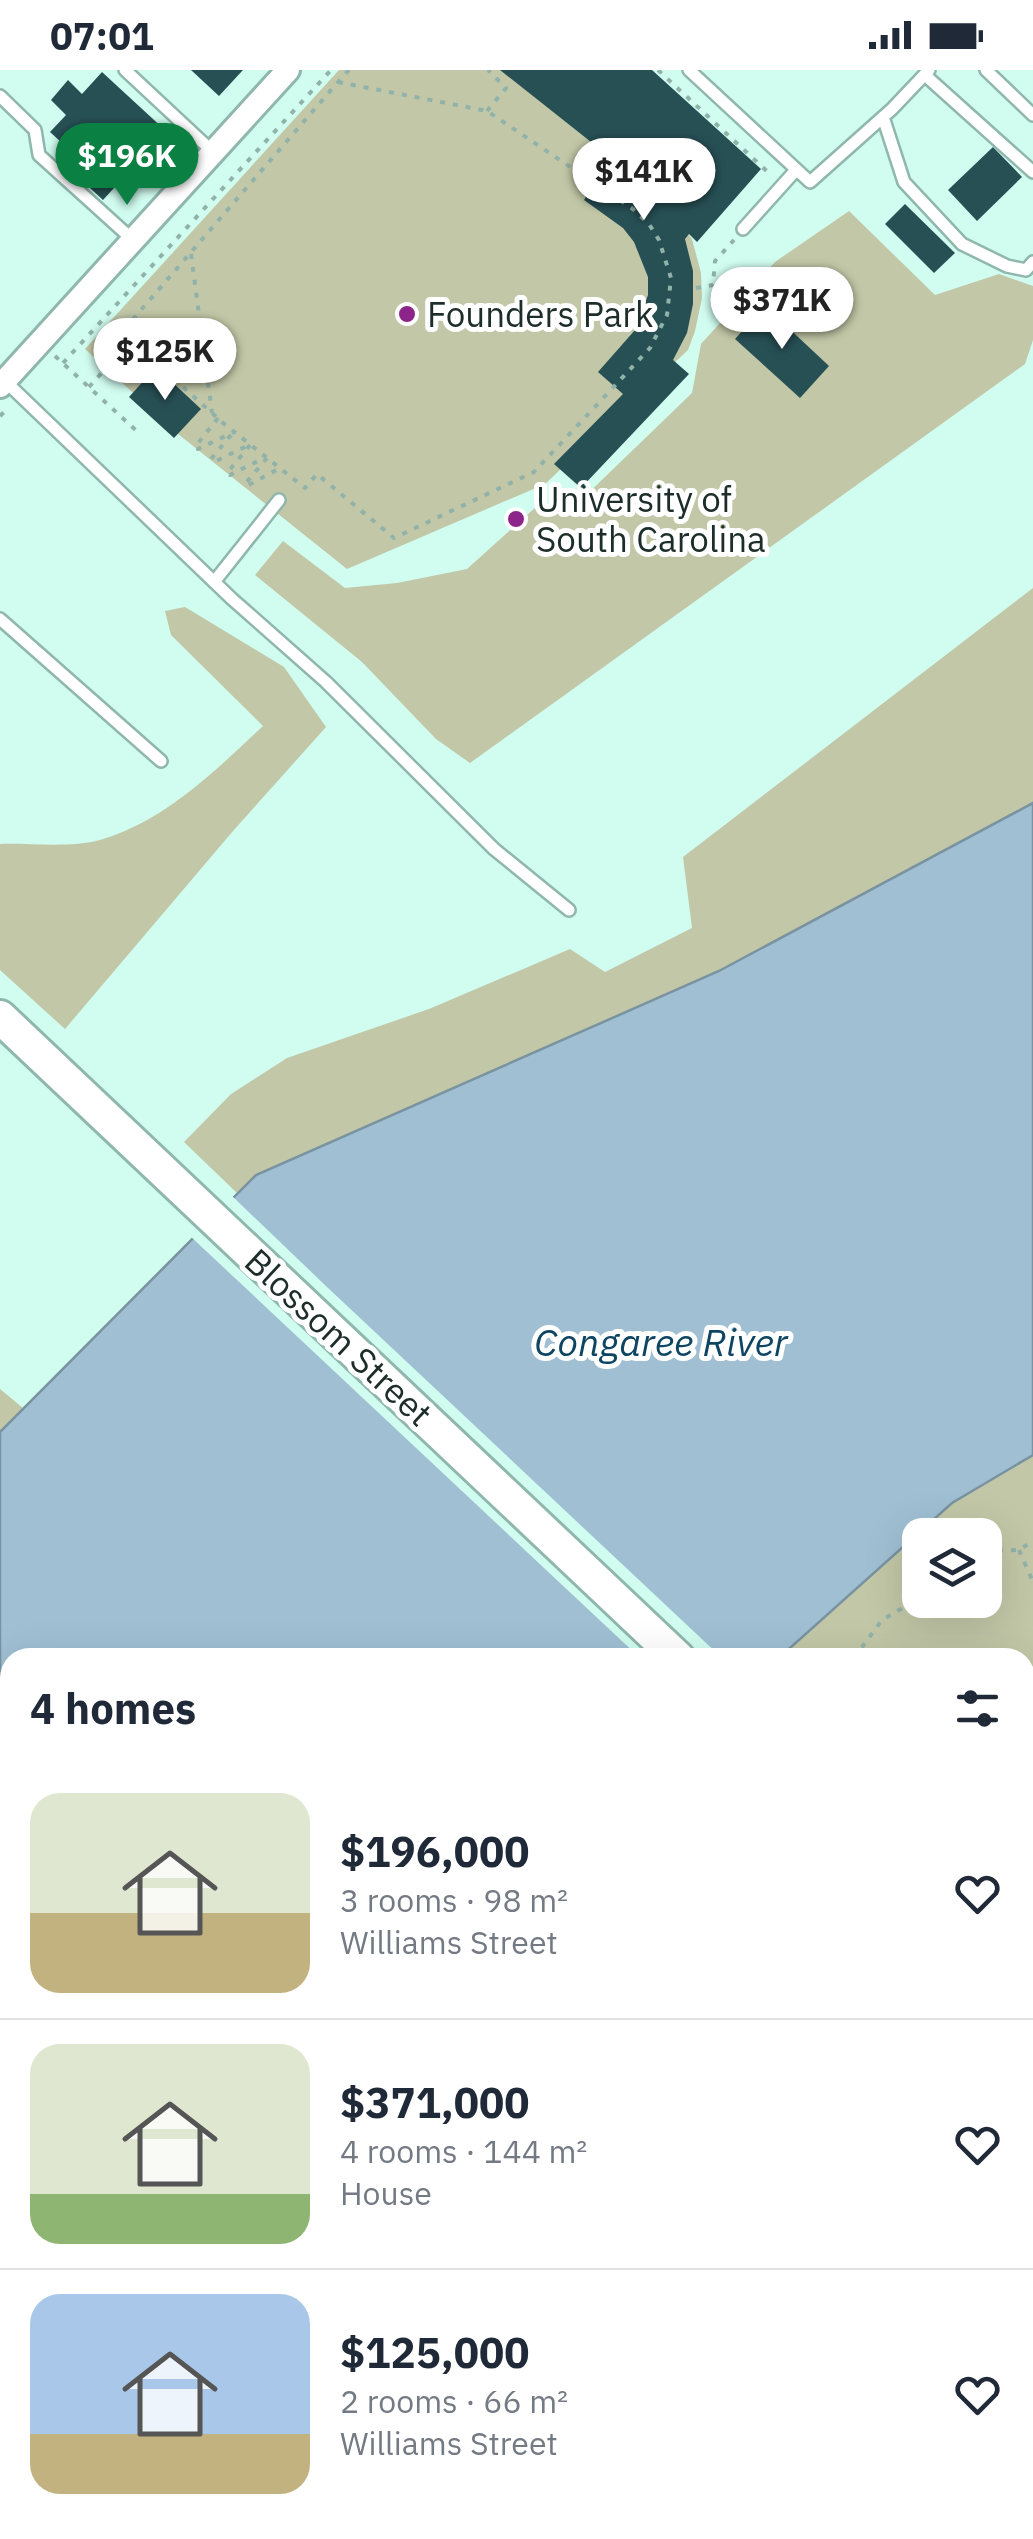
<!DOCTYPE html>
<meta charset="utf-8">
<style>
body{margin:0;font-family:"IBM Plex Sans",sans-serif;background:#f6f6f7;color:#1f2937;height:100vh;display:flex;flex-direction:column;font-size:38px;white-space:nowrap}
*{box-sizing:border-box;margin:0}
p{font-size:32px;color:#747a83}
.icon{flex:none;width:55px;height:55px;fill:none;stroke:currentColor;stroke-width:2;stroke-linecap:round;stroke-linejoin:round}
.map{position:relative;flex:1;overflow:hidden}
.drawer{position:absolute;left:0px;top:1578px;width:1035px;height:892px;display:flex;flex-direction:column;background:#fff;border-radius:30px 30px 0 0;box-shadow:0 10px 40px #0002}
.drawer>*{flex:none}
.buttons{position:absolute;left:902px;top:1448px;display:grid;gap:20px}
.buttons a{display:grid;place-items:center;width:100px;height:100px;border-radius:20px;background:#fff;box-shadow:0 10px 40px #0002;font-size:50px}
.price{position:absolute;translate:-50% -85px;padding:0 22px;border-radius:35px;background:#fff;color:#222;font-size:32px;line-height:65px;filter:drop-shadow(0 2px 5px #0008)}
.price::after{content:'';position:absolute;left:50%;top:60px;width:30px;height:22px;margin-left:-15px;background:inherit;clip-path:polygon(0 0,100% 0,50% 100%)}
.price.active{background:#0b8043;color:#fff}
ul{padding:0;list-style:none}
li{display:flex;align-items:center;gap:30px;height:250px;padding:0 30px}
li+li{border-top:2px solid #e0e1e3}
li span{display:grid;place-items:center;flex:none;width:280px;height:200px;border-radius:30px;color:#555}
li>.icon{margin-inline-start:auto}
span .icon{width:120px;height:120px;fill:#fffc;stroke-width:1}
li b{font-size:42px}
h2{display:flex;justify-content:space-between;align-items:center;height:120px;padding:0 30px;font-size:42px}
.status{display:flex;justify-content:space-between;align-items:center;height:70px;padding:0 50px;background:#fff;direction:ltr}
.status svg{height:28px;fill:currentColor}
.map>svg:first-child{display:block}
.green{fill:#c2c7a7;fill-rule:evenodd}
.water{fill:#a0bfd3;stroke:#7993a0;stroke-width:2.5}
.pier{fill:#d1fcf0}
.building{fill:#275055}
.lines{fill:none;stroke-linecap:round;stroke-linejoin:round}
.lane-casing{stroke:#8fb7ac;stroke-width:16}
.street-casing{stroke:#8fb7ac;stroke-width:28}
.primary-casing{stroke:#8fb7ac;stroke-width:38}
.path{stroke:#91b2a9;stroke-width:4;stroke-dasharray:5 8;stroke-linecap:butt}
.lane{stroke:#fff;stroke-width:11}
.street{stroke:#fff;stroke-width:22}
.primary{stroke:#fff;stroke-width:32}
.poi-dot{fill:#8d2489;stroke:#fff;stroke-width:4}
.labels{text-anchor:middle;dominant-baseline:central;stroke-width:10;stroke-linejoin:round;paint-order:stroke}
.poi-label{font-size:35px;fill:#1d2d29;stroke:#fff;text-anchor:start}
.street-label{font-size:35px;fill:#1d2d29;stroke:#fff}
.water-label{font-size:38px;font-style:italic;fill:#0e4562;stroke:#fff}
</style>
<div class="status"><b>07:01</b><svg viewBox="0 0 49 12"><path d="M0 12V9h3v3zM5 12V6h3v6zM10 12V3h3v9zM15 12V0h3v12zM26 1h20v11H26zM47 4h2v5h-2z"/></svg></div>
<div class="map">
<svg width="1033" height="2469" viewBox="0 0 1033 2469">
<rect width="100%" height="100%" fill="#d1fcf0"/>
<path class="green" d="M339,0H518L653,122L692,169L701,203L702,228L695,261L688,280L545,414L347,499L178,364L85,279Z
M849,141L935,225L999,204L1033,216V270L1025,294L470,693L436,669L362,592L255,505L283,471L345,518L397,513L467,499L537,436L579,432L692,323L701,274L775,192Z
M1033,518V733L719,901L256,1105L238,1124L184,1072L231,1024L287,988L429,939L570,879L605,902L692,858L683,787Z
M185,537L284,597L326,657L233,761L65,959L0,900V774C29,773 73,778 100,770C165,751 215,701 263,656L171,565L165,541Z
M0,1319L23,1338L0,1362Z
M1033,1385V1799L1025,1805V1588H780L952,1433ZM920,1465H985V1530H920Z
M1025,1957L1033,1967V2234L1025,2226Z
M1025,2278L1033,2286V2410L1025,2413Z
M10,2347V2388L0,2398V2358Z"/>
<path class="water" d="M1033,733V1385L952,1433L780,1587L10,1588V2347L0,2358V1362L256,1105L719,901Z"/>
<path class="pier" d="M230,1124L327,1217L721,1587H639L189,1165Z"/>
<path class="building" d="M191,0H243L219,26Z
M500,0H652L761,99L697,172L689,164L685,169L693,201V234L687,263L673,290L689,304L581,418L554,394L623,324L598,302L635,260L648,225V207L634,172L623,158L584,130L610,87Z
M102,2L166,61L103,130L65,95L74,84L50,62L66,45L51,30L68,10L82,24Z
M993,77L1022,107L977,151L948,120Z
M905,134L955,183L934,203L885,154Z
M765,236L829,296L800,328L735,269Z
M156,297L201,339L174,368L129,327Z
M1033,1807V1845L1025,1837V1816Z
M42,2460H73L76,2462L69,2469H50Z
M262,2460H316L298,2469H266Z
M416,2460H470L474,2469H421Z
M825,2460H988L983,2469H820Z"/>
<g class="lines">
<g class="lane-casing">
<path id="lane" d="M125,0L213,82
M689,0L810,112L892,39L929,0
M986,0L1033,45
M926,6L1033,102
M0,26L35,60L39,85L133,170
M883,47L904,112L962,174L1007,196L1026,200L1033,192
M743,159L796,100
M5,311L232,529L326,612L494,779L569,840
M214,512L279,430
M0,549L161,691
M624,2468L676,2463L675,2460
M1026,2469L1033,2454"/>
</g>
<g class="street-casing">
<path id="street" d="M0,316L288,0
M1025,2251L1033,2258
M1025,2434L1033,2438
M218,2460L222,2469
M367,2460L372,2469
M120,2469L129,2460
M621,2469L624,2468L623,2460
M783,2469L788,2460"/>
</g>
<g class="primary-casing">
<path id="primary" d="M0,947L678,1588
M1025,1914L1033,1922"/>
</g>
<path class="path" d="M658,0L771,105
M338,12L487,41L633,139L649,154L659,170L671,208L667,245L650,278L534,402L394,468L317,404L305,418L223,353L122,262L338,12L349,0
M487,41L506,18L488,0
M191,184L212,343
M696,218L713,215L715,191L734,170
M55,286L140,364
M63,293L331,0
M89,317L131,270
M0,346L9,337
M218,348L195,377L198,379L234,362
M231,365L211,389L214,392L247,376
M250,375L227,403L230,405L266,387
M267,388L245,414L247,416L280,398
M1019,1480L1033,1512
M985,1481L1019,1480L1033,1471
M854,1588L882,1550L920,1528
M0,2382L10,2371"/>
<use href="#lane" class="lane"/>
<use href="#street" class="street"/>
<use href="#primary" class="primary"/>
</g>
<g class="poi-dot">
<circle cx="407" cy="244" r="10"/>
<circle cx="516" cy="449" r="10"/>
</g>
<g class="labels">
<g class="poi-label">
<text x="427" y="244">Founders Park</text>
<text x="536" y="429">University of<tspan x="536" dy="40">South Carolina</tspan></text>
</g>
<g class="street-label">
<text transform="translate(339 1267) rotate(43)">Blossom Street</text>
</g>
<g class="water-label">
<text x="661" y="1271">Congaree River</text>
</g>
</g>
</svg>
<div class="buttons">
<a><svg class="icon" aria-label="layers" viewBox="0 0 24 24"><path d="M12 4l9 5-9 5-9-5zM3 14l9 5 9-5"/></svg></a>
</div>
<b class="price active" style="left:127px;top:138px">$196K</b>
<b class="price" style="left:644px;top:153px">$141K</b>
<b class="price" style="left:782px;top:282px">$371K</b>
<b class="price" style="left:165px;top:333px">$125K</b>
<section class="drawer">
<h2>4 homes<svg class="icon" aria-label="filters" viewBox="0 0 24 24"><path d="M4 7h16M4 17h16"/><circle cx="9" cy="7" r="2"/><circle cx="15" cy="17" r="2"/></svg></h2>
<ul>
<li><span style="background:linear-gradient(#dfe7d0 60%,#c2b280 0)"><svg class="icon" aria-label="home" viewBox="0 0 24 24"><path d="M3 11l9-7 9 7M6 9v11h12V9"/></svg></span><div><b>$196,000</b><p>3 rooms · 98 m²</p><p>Williams Street</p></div><svg class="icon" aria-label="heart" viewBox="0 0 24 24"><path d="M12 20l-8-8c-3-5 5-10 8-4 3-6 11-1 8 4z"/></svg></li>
<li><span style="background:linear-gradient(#dfe7d0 75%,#8fb573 0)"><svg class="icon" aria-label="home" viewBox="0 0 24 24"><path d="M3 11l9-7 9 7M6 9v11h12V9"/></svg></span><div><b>$371,000</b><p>4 rooms · 144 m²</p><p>House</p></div><svg class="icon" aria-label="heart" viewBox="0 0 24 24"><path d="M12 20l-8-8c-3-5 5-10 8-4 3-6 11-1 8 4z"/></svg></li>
<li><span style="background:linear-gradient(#a9c7e8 70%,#c2b280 0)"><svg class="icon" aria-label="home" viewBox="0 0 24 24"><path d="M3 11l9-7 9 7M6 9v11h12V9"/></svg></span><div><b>$125,000</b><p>2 rooms · 66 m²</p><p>Williams Street</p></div><svg class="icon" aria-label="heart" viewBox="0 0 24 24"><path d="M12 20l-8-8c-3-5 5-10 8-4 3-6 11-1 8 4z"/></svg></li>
</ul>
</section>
</div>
